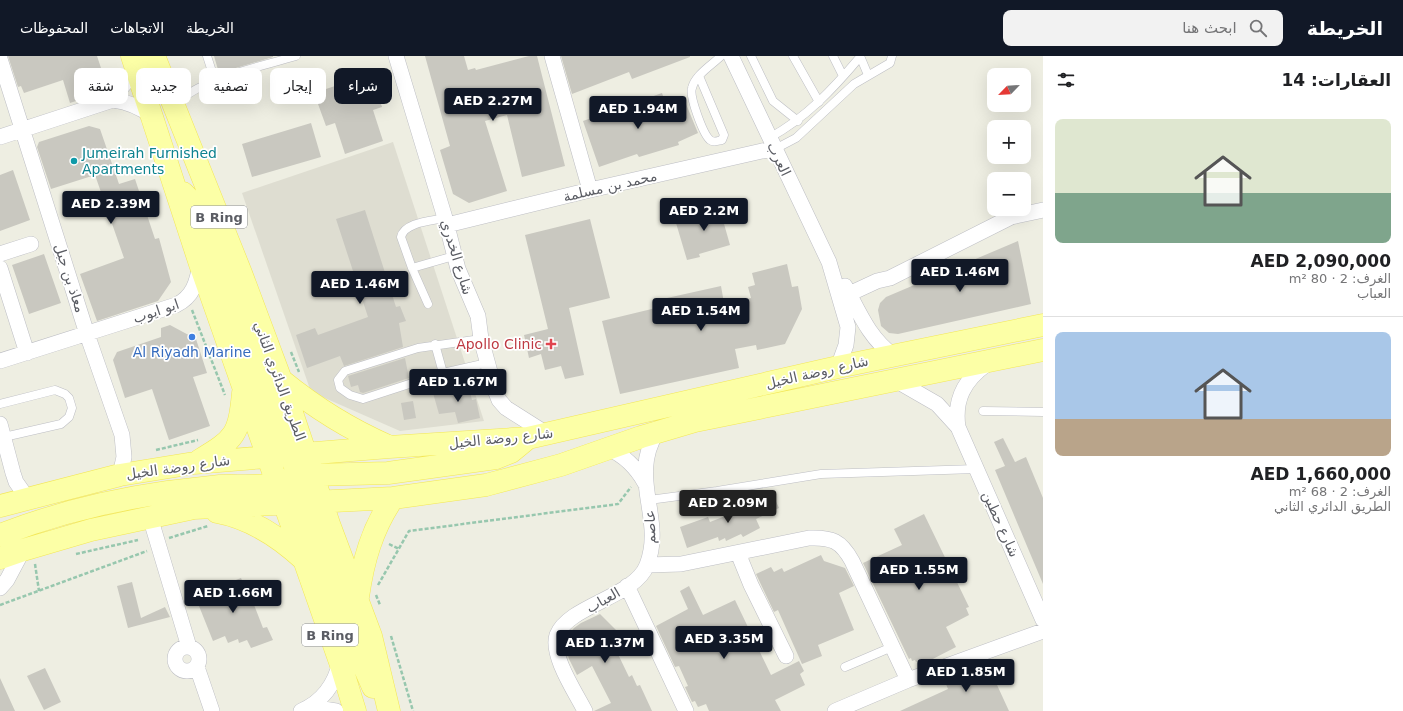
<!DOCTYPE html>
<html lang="ar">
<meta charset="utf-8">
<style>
body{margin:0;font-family:"DejaVu Sans",Cairo,sans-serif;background:#f2f2f2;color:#202124;direction:rtl;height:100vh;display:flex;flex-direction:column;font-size:15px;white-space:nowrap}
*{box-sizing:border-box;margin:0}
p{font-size:13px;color:#757577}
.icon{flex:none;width:22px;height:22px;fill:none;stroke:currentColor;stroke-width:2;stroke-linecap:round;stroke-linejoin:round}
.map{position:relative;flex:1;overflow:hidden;direction:ltr}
.details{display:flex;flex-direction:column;background:#fff;width:360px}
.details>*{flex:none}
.banner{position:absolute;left:12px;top:12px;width:380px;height:36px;direction:rtl;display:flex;gap:8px}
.needle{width:26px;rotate:245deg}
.fabs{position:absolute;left:987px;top:12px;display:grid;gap:8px}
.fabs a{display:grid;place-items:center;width:44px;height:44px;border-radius:8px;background:#fff;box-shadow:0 4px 16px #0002;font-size:20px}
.price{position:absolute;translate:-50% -34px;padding:0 9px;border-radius:4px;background:#111827;color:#fff;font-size:13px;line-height:26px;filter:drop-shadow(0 1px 2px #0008)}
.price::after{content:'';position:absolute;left:50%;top:24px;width:12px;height:9px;margin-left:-6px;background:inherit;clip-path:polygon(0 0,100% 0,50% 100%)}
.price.active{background:#222;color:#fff}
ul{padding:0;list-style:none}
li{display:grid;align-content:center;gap:8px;height:212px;padding:0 12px}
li+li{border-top:1px solid #e0e0e0}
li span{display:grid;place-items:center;height:124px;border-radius:8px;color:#555}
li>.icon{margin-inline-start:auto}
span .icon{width:72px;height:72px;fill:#fffc;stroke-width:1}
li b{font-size:17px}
h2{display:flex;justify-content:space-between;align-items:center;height:48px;padding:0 12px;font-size:17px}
.tag{padding:0 14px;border-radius:8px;background:#fff;box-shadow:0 4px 16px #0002;font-size:14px;line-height:36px}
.tag.active{background:#111827;color:#fff}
header{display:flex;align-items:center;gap:24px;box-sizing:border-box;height:56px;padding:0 20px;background:#111827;color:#fff}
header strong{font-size:19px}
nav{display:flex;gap:22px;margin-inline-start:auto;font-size:14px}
.search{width:280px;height:36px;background:#f2f2f2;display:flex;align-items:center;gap:10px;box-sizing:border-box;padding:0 14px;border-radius:8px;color:#757577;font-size:15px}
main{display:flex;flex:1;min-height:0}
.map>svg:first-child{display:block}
.education{fill:#deddd1}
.building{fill:#c9c8c0}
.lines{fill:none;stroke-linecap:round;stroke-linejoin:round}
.lane-casing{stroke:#bdbec4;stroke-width:9}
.street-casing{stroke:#bdbec4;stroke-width:16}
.primary-casing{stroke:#f3e756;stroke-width:23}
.path{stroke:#97c7ae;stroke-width:2.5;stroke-dasharray:4 2;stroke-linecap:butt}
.lane{stroke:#fff;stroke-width:8}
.street{stroke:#fff;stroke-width:15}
.primary{stroke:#fcffa6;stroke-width:22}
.culture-dot{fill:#0f9aa8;stroke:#fff;stroke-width:1.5}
.shop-dot{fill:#3f7fe0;stroke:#fff;stroke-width:1.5}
.health-dot{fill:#e0444e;stroke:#fff;stroke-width:1.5}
.labels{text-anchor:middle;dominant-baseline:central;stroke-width:3.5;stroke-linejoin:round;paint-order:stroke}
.shield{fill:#fff;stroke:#8c8e92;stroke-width:1}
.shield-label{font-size:13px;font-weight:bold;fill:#5b5d64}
.culture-label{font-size:14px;fill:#0d838f;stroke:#fff;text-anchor:start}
.street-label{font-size:14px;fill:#5b5d64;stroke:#fff}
.health-label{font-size:14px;fill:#be3a42;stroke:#fff;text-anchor:end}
.shop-label{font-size:14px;fill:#366cbe;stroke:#fff}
</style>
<header>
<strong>الخريطة</strong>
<div class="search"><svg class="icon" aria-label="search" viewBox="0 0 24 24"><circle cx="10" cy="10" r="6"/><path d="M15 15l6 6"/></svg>ابحث هنا</div>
<nav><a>الخريطة</a><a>الاتجاهات</a><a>المحفوظات</a></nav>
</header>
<main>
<section class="details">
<h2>العقارات: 14<svg class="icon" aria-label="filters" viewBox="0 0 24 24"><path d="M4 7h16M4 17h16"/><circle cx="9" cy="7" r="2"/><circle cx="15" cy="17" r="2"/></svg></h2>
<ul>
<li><span style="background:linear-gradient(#dfe7d0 60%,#7fa58c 0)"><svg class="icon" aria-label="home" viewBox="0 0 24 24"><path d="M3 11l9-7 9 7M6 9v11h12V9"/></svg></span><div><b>AED 2,090,000</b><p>الغرف: 2 · 80 m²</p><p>العباب</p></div></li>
<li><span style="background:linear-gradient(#a9c7e8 70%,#b9a48a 0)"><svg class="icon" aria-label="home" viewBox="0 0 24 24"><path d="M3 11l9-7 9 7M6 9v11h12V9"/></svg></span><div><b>AED 1,660,000</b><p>الغرف: 2 · 68 m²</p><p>الطريق الدائري الثاني</p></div></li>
</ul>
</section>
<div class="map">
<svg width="1043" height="655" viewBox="0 0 1043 655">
<rect width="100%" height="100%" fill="#eeeee2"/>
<path class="education" d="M393,86L484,365L400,375L311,336L242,137Z"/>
<path class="building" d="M8,0H97L105,24L100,37L70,47L63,24L24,37L21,30L18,31Z
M214,0H273V1L219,17Z
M425,0H464L468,14L475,12L476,14L529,0H537L565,110L522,121L507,59L485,65L507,135L469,147L453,138L440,94L450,90Z
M561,0H690V1L632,23L629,16L572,38Z
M307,13L313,29L294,37L287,21Z
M371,18L382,51L373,54L383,85L345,98L335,67L326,70L314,37Z
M662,37L668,55L686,48L698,77L678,86L679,89L639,101L637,98L599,111L583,65Z
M311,67L321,101L252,121L242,88Z
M89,70L100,73L119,128L135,123L155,183L159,182L171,226L158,245L97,265L80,218L124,202L95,119L51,133L37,91L39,86Z
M13,114L30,164L0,175V119Z
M717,143L730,189L699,198L700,201L687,204L676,167L709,157L706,146Z
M365,154L396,251L400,250L406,265L399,267L403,291L344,310L340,300L307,312L296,279L315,272L318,279L368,261L336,163Z
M590,163L610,242L569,252L584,319L565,323L561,310L545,314L541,298L529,302L524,279L548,273L525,179Z
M1018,185L1031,248L898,278L889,277L881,270L878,254L880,247L886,241Z
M44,198L61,247L29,258L12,209Z
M787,208L792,231L798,230L802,253L785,288L757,294L756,289L735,293L739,312L620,338L602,265L660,251L658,244L721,230L724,247L751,242L748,231L755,229L752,217Z
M170,269L196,283L207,317L193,321L210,370L169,384L152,333L125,342L113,304L117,296L161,281V272Z
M405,302L409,322L363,337L360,336L358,329L351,331L348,320Z
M468,328L472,344L476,343L480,362L458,367L455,356L439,358L433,337Z
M413,345L416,362L404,364L401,347Z
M1003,382L1015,406L1026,401L1043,442V528L995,414L1005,410L994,386Z
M774,441L779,452L756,463L760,472L743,481L741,478L726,485L725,482L719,485L718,481L687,492L680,471L708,461L710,466Z
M924,458L969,551L966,552L969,559L946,571L956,591L925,607L923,603L916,606L915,604L912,605L911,602L909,603L863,507L902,489L894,473Z
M821,499L824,505L845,512L854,530L839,537L854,574L818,589L822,600L802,608L778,554L774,556L756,518L771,511L774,516L782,512L784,516Z
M241,522L243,527L250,524L256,539L251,541L263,572L267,571L273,584L251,592L247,584L239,587L238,583L228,587L225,580L213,585L195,540Z
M132,526L141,562L165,551L170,561L128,572L117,530Z
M689,530L703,559L735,544L771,619L799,605L804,615L800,618L805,629L775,644L781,655H709L706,648L698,651L695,645L692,646L685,631L688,630L679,610L675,611L656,570L688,553L680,535Z
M600,558L619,577L625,589L616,594L629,621L632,619L637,630L640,629L652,655H594L611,647L592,610L577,619L569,603L565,587L566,582L574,572L581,567Z
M986,605L1009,655H900L948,633L943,621Z
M45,612L61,646L44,654L27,620Z
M0,622L15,655H0Z"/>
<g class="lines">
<g class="lane-casing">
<path id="lane" d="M207,0L215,25
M751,0L773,45L798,65
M793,0L819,46
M833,0L843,20
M860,0L868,19
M699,20L724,79L722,84C717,85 714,87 710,84C703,78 689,40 692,32C695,19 712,9 721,0
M176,48C201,22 260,11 296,0
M769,82C806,62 833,33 860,1
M775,93L796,82L854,28L890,7L892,0
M412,212L454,200
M428,248L412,212L401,181C404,166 432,165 445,162
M481,283L418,292L345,315L338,324L340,332L350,339L363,343L443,317L487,307
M435,288L443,317
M0,348L55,334L65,338L69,342L72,352L69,361L61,368L4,381
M983,355L1043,356
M649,444L717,435L821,418L976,413
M845,611L892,591"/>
</g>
<g class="street-casing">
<path id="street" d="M396,0L445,162L458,213L478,260L481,283L495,334L499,344L506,352L547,378
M552,0L590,134
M731,0L829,206L848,271L846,289L838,311
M0,3L87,278L122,379L124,401L120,419
M113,44L120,33L137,14
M0,81L113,44C129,46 140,51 152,60
M447,169L590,134L762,95L775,93
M0,198L31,188
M0,212L27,297
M845,230C859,256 869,282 894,300
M849,238L877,225L890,222L1011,161L1043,154
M0,305L176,249C193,241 197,226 200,209
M897,325L937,348L958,371L1043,564
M0,368L13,417L16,426L28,443
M958,371C954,344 964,324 987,308
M609,393C625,400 636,411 645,427
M150,461L189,591
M738,497L751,529L786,600
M647,509L681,508L809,482C832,481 841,485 852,505L908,624
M627,530L686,655
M0,532L7,524L23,494
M175 603a12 12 0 1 1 24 0a12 12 0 1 1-24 0Z
M197,611L212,655
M311,651L336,655
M301,655C322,646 335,628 340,606
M585,655C576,637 550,599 557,579C569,549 635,541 647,509C665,462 628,422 657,376
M835,655L908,624L1043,575"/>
</g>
<g class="primary-casing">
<path id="primary" d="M132,0L200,208L340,606L355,655
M154,0L241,217L281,324L329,468L371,580L389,655
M183,137L195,149L202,160L278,375L295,410
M281,324C314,351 349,373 388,390
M200,404C235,383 239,379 243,337
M300,422L313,419L388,417L496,402L511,396L528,382
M299,435L362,606L373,631
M0,450L120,419L194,407L389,391L528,382L838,311L1043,269
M217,456C250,462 279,481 303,503
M0,479C54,458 111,444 168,436C185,434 202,432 220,430C240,429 272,433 289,423
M0,502L23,494L91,474L194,452L393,442L486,429L561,409L641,381L695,365L1043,294
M358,541C363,505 372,473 393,442"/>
</g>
<path class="path" d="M192,254L225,339
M291,296L299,316
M156,394L198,384
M169,482L208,470
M389,488L399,493
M76,498L138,484
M35,508L39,535
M378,529L409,475L618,448L631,431
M376,539L380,549
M0,549L147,495
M391,580L413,655"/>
<use href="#lane" class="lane"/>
<use href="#street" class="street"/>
<use href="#primary" class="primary"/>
</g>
<circle class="culture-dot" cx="74" cy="105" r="4"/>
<circle class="shop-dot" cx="192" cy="281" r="4"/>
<path class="health-dot" d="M549 282h4v4h4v4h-4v4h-4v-4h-4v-4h4z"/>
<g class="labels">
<g class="shield">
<rect x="191" y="150" width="56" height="22" rx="3"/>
<rect x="302" y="568" width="56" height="22" rx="3"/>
</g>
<g class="shield-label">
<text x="219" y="161">B Ring</text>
<text x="330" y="579">B Ring</text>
</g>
<g class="culture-label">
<text x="82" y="97">Jumeirah Furnished<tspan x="82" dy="16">Apartments</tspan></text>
</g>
<g class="street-label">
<text transform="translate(779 103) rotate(64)">العرب</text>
<text transform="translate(610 130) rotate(-13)">محمد بن مسلمة</text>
<text transform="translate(457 201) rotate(73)">شارع الخدري</text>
<text transform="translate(70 222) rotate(72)">معاذ بن جبل</text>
<text transform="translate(156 255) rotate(-19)">ابو ايوب</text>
<text transform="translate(817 316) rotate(-13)">شارع روضة الخيل</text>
<text transform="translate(280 325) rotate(70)">الطريق الدائري الثاني</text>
<text transform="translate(501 382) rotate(-6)">شارع روضة الخيل</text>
<text transform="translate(178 411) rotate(-8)">شارع روضة الخيل</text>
<text transform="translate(1001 468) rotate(66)">شارع حطين</text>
<text transform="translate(650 471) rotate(-91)">عاصم</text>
<text transform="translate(603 544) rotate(-30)">العباب</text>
</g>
<g class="health-label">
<text x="542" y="288">Apollo Clinic</text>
</g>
<g class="shop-label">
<text x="192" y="296">Al Riyadh Marine</text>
</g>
</g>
</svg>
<div class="fabs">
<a><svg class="needle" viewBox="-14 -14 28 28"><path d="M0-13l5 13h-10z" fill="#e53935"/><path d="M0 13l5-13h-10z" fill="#757577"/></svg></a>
<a>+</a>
<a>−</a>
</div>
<b class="price" style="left:493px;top:66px">AED 2.27M</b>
<b class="price" style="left:638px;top:74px">AED 1.94M</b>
<b class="price" style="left:111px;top:169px">AED 2.39M</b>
<b class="price" style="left:704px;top:176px">AED 2.2M</b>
<b class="price" style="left:960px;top:237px">AED 1.46M</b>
<b class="price" style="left:360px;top:249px">AED 1.46M</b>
<b class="price" style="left:701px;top:276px">AED 1.54M</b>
<b class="price" style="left:458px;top:347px">AED 1.67M</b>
<b class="price active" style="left:728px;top:468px">AED 2.09M</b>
<b class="price" style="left:919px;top:535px">AED 1.55M</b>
<b class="price" style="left:233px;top:558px">AED 1.66M</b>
<b class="price" style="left:724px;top:604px">AED 3.35M</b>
<b class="price" style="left:605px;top:608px">AED 1.37M</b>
<b class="price" style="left:966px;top:637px">AED 1.85M</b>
<div class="banner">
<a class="tag active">شراء</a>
<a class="tag">إيجار</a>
<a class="tag">تصفية</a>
<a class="tag">جديد</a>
<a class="tag">شقة</a>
</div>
</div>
</main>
